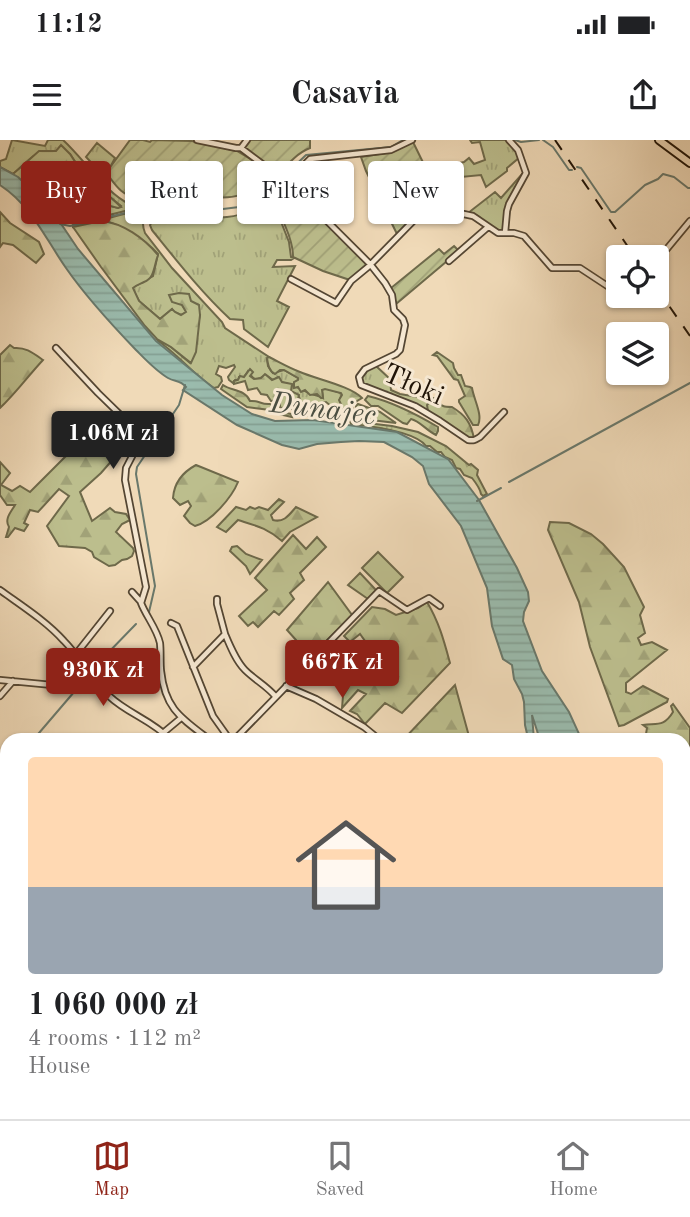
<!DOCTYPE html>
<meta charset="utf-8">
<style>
body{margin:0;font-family:"Old Standard TT",serif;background:#f6f6f6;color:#202124;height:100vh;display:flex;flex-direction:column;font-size:26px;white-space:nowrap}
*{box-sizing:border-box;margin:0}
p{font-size:23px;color:#757577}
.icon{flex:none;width:38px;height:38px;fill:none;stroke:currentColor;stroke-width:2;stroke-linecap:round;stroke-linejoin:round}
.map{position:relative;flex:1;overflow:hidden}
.details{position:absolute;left:0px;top:593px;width:691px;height:387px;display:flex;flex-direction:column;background:#fff;border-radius:21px 21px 0 0;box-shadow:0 2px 5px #0004}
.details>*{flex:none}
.hud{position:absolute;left:21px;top:21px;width:649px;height:63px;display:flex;gap:14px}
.tools{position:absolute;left:606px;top:105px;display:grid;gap:14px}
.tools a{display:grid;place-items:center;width:63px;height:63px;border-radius:7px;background:#fff;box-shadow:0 2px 5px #0004;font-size:35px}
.price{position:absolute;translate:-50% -60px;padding:0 16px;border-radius:7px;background:#8f2418;color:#fff;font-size:23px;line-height:46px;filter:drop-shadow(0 2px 4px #0008)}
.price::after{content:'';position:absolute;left:50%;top:42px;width:21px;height:16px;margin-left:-10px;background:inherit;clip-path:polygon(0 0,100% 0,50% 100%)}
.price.current{background:#222;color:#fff}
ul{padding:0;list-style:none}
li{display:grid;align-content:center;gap:14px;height:371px;padding:0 28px}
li+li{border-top:2px solid #e0e0e0}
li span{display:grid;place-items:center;height:217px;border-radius:7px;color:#555}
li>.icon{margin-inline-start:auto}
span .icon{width:126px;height:126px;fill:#fffc;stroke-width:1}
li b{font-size:30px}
.pill{padding:0 24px;border-radius:7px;background:#fff;box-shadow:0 2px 5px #0004;font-size:24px;line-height:63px}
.pill.current{background:#8f2418;color:#fff}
.status{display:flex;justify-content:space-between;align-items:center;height:49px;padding:0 35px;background:#fff;direction:ltr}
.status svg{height:19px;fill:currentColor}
header{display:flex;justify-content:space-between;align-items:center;height:91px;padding:0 28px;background:#fff;font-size:32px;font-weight:800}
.menu{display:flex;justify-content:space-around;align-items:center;height:98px;border-top:2px solid #e0e0e0;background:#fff;font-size:19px;color:#757577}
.menu a{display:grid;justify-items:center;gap:4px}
.menu .current{color:#8f2418}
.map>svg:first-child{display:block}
.grass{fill:url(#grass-tufts);stroke:#6e694a;stroke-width:2}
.forest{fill:url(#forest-firs);stroke:#6e694a;stroke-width:2}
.garden{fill:url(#garden-furrows);stroke:#6e694a;stroke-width:2}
.pitch{fill:#bcbe8d;stroke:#6e694a;stroke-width:2}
.water{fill:url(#water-rules);stroke:#69786b;stroke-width:2}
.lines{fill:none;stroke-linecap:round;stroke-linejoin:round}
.stream{stroke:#69786b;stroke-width:2}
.minor-casing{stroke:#544633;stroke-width:8}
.major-casing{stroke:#201407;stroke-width:10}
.minor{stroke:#f5e7d1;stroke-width:4.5}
.major{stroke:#f0dab8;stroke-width:6}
.rail{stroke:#201407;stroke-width:2;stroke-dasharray:12 12;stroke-linecap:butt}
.labels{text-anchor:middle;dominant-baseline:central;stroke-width:6;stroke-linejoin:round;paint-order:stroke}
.street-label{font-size:28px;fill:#201407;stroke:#f5e7d1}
.water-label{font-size:30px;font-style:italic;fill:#4b4e41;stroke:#f5e7d1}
</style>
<div class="status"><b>11:12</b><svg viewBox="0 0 49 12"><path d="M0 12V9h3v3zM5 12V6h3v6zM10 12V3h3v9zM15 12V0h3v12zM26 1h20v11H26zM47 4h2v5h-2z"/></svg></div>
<header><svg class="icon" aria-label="menu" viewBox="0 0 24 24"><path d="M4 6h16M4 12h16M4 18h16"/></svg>Casavia<svg class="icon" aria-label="share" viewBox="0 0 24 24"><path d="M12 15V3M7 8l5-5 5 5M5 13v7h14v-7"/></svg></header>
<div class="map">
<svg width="690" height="979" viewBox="0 0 690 979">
<defs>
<pattern id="grass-tufts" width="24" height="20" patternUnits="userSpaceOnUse" patternTransform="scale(1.75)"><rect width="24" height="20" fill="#bcbe8d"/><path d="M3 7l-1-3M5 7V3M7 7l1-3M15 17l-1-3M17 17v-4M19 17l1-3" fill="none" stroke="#a1a278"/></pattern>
<pattern id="forest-firs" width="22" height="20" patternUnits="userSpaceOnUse" patternTransform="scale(1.75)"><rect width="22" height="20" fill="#bcbe8d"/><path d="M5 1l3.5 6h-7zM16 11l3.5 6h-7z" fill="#a1a278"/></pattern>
<pattern id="garden-furrows" width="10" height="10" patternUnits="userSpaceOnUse" patternTransform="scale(1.75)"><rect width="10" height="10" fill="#bcbe8d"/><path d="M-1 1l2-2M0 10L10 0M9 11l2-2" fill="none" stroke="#a1a278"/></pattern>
<pattern id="water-rules" width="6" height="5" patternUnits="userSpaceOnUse" patternTransform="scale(1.75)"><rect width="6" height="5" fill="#9abbad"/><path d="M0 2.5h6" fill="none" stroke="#84a093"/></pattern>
</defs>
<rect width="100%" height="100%" fill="#f0dab8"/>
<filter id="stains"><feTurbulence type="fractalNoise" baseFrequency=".00286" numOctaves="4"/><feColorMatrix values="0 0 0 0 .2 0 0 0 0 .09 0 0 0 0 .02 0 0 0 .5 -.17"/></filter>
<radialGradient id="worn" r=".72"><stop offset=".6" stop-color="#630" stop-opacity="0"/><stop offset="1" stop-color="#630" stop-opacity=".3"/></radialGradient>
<path class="grass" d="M12,0L45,6L48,0H63C84,19 106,54 131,65L133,69L105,76L102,69L107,65L118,68L121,66L110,57L106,49L89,35L81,31L70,14C35,7 38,13 13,34L0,27V21L6,19Z
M470,0H508L513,5L520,17L507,28V31L486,47L481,35L461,37L455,24L464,22L469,18L474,24L485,20L480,2L472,3Z
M97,3L115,18L105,37L86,17Z
M523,33L524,34L509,64L504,91H495L478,76L468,73L495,52L501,58Z
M272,59L289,102L291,117L294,118L291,120H277L273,127L295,126L277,161L289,167L268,207L244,189L243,180L230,179C201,152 177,121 152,90L150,85L155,77C182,70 201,79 227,77C240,76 252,71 264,65L266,66Z
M150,67L151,70C143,77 141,83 145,93L172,128L222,182L225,188L269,217L267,219L268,226L273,233L284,230L298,238L297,247C301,249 308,253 312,254C316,256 318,255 323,258L322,249L325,248L341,253L342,255C336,262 344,271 350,275L353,272L352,277L336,270L326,262L322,263L318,268L311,264L301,262L299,257L291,251L292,245L281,242L278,237L273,240L266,235C254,242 254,240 248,231L244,237H239L238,240H235L233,243L229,240L228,237L235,227L234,225L226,228L219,226L216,234L221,237L222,241L218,247L214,248C193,235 178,214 158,201L157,199L171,207L190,223L200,175L182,165L187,172L181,175L174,172L172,169L160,179L139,161L132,148L153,136L158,114C147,102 117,80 100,81C91,82 82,85 73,87V85L105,79Z
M376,226L390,239L391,250L400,254L423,258L424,256L433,258L429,262L428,271L365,247L361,241C363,231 367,229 376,226Z
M358,264L380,272L396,283L355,278L356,266Z
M350,281L392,286L418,292L446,306L469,325L471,324L478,330L477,335L487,354L483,356L481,354C480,348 476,343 472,338L464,335L460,329L456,328L452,320L445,317L441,312H437L430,306H426C415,291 370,286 351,284Z"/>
<path class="forest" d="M61,5L70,14L81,31L88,30L89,35L106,49L110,57L121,67L118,68L107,65L103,69L105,76C89,80 75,83 60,81L49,66L13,34L39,11H56Z
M0,72L10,83L39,102L44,114L36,123L13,105L3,103L0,107Z
M101,81C123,83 144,98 158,115C154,125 155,138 144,142C140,144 136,145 133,148L139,161L160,179L172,169L175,172L181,175L186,172L182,165L172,162L169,155L179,153L189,154L191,161L199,165L200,175L196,212L191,223L171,207L157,199L145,186L101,127L73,87Z
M10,205L14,208C26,207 33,213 43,220C28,236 16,253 0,268V215Z
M437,212L453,223L454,228L458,235H461L465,246L470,247L472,248C474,260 483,275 478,285H473L459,262V260L465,256L458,240L454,239L437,216L433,215Z
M269,217C279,222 289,228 300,232C316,239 351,246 362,258L352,264L353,272L350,275L344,271L339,260L342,255L341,253L325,249L322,250L323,258H321L317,254L310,255L305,250L301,252L298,247L294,248V242L298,240V238L284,230H280L275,234C269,231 268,225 267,218Z
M250,229L253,232L250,236L254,239L261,238L265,234L272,240L279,237L282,242L292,244L291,251L299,255L298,259L301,262H309L318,268C313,273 309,278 302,275L301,270L294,271L291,268L285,269L280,267V260L271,261L267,255L261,254L257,248L248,250L245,241L234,244V241L238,240L240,236L244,237Z
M223,245C231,251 245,249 250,261C259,260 261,265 270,264L280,272L291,274L292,277L279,274L270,270L247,267L221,249Z
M368,256C393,262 416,274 438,287V291L436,295C427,291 420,281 411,279L407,284L403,283L378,266H371L365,260Z
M433,258L438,259C440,267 445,267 452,267C465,275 471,282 474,299H471L466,296L428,271L427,265Z
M124,282L136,293L101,333L80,352L92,381L110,368L115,372L126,374L130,380L122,384L116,392L133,408L134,411L132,416L127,419L122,420L115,425L109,426L94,417L92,412L85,408L59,406L47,386L69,356L59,349L38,372L30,370L24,383L28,385L24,391L15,388L8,397H6L9,387C4,379 11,372 15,365H7L0,355V322L10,333L1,345L12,351L20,346L30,352L81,301L84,302L79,309L87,315Z
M196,325L238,342C232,357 211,382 195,386L190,383L184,376L191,366L188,361L180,365L173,358C174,343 183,332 196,325Z
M279,359L284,362L271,375L273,380C284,383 289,375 296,367L317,377L290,392L282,401C267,388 257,386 238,380L226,392L217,387L236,367L246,370L250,367L255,369L259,367L268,370Z
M550,382L569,383L591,394L603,404L624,427L644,467L640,475L645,493L638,498L641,505L652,502L667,510L626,543V552L631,554L643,546L668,559L667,562L624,585L619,586L590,507L579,462L548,390Z
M293,395L306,409L317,397L326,407L300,433L304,440L290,453L294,459L279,475L274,471L258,487L253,482L248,486L239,476L267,450L255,438Z
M237,406L246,414L262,420L250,434L246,426L230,411L232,407Z
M360,433L376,450L368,459L348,445Z
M328,442L352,475L303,525L290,512L296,500L287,490Z
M427,462C439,482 444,501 450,523L402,573L385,563L365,584L357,574L350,571L366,554L358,550L342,568L343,556L348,548L340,544L352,525L365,516L370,508L360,494L350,502L344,496L372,467L385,469L396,475L418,468Z
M455,545L470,600H403Z
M673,564L690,588V652L684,649V600H645L642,596L646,594L647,588L643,585C657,583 664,587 673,572L671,566Z"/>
<path class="garden" d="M130,0H143L150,2L152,0L192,1L237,11L264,27L276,38C258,52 232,61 209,56C199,53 188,47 177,48C163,49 148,54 134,56C121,56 114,42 106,33Z
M248,0H310V8C297,13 288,24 279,34L245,10L244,6Z
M413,2L439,55L398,96L366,31L361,17L392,12Z
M311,20L321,41L336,56L345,73L324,76L289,41Z
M285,45L308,65L368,124L350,140L323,131L293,117C293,96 279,76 273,56L276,51Z
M454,106L459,111L396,164L391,148L439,109L444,114Z"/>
<path class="pitch" d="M378,412L403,437L387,453L362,428Z"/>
<path class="water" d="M0,27L18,37L49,66L78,109L156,201L222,255L252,274L275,281L313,280L397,292L448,319L479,360L517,428L528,452L529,461L524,472L523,481L542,531L569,572L580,596L579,600H540L532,575L534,600H529L528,598L525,585L524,562L522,554L514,539L512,525L503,519L492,486L487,448L461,386L429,344L423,326L412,317L384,302L359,301L341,302L317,304L299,309L282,305L237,285L183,250L186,247C180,240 175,242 168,238C156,231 145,219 136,210C111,184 86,157 66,128C45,98 32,66 0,45Z
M684,680L690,683V743L684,740Z"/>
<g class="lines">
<path class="stream" d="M515,0L521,2L539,0
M543,0L553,7L569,30H572
M577,27L581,28L611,72H615L645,45L658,39L663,34L674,37L688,48H690
M283,37L306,15L391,7L403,0
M60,84L70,86L176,61L212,68L223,69L239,67L256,61L269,53L280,42
M509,342L690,243
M477,361L501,348
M149,472L155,446L136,334L137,327L179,265L185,245
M33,600L104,517L136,484
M0,638L7,630
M0,649L7,640
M0,812L7,817
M0,877L7,876"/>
<g class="minor-casing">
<path id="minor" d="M197,0L236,8H241
M241,8L273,32L309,63L370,124L385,143L392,155L394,170L403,179L405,185L400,210L396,214L365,229L359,237L361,245L415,266L440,281L468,300C474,301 475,300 480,297L504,272
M241,8L247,0
M286,43L310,19L391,10L412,0
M505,93L507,71L509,64L526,33L518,10L509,0
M449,121L488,87
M656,122L690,81
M291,139L336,163L351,141L368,127L427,67H431L473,76L498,93H514L524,96L552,128H580L618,153
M56,208L98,253L139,293L141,299L126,328L125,340L146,447L141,463C146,476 157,489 160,503C161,512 160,522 161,531C165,569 181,578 210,600
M0,450C22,466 46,481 64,501C81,518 91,540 109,556C128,574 152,580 171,600
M132,452L141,462
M171,483L177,486L213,576L230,600
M225,494C230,506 236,521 245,530C255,540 267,546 276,557
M76,514L110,471
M193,527L225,494L217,464V459
M0,540L73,547L88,530
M286,546L316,559L364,587L380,600
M0,556L13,541
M163,593L181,578
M234,600L379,451L407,470L429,458L440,466
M0,859L7,858
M398,973L401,979
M435,973L453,979
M571,973L576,979
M586,973L592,979
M107,979L111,973
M429,979L432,973
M496,979L503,973"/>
</g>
<g class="major-casing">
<path id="major" d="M659,0L690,23
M684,866L690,871
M0,957L7,958
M59,973L73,979
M345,979L353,973"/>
</g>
<use href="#minor" class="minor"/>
<use href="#major" class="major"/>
<path class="rail" d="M555,0L635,117
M656,147L690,196"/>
</g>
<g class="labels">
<g class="street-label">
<text transform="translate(413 246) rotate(24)">Tłoki</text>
</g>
<g class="water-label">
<text transform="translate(323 270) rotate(7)">Dunajec</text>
</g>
</g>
<rect width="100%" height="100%" filter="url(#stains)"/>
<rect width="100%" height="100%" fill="url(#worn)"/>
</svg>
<div class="tools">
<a><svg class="icon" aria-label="locate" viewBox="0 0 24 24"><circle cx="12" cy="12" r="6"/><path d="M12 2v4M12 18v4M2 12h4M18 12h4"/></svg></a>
<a><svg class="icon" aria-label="layers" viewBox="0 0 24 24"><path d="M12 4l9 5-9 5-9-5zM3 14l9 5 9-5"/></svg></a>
</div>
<b class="price current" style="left:113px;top:331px">1.06M zł</b>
<b class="price" style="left:342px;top:560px">667K zł</b>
<b class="price" style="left:103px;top:568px">930K zł</b>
<div class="hud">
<a class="pill current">Buy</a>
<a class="pill">Rent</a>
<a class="pill">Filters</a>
<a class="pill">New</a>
</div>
<section class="details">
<ul>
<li><span style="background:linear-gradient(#ffd9b3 60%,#9aa5b1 0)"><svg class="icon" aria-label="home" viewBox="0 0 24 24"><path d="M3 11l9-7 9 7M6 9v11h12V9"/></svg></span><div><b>1 060 000 zł</b><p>4 rooms · 112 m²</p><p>House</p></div></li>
</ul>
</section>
</div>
<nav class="menu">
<a class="current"><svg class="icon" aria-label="map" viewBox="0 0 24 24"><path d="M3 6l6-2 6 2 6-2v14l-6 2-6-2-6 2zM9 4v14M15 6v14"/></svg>Map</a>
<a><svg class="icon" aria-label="saved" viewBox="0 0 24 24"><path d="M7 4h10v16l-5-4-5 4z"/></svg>Saved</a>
<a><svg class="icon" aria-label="home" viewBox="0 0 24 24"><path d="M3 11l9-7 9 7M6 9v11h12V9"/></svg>Home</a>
</nav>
